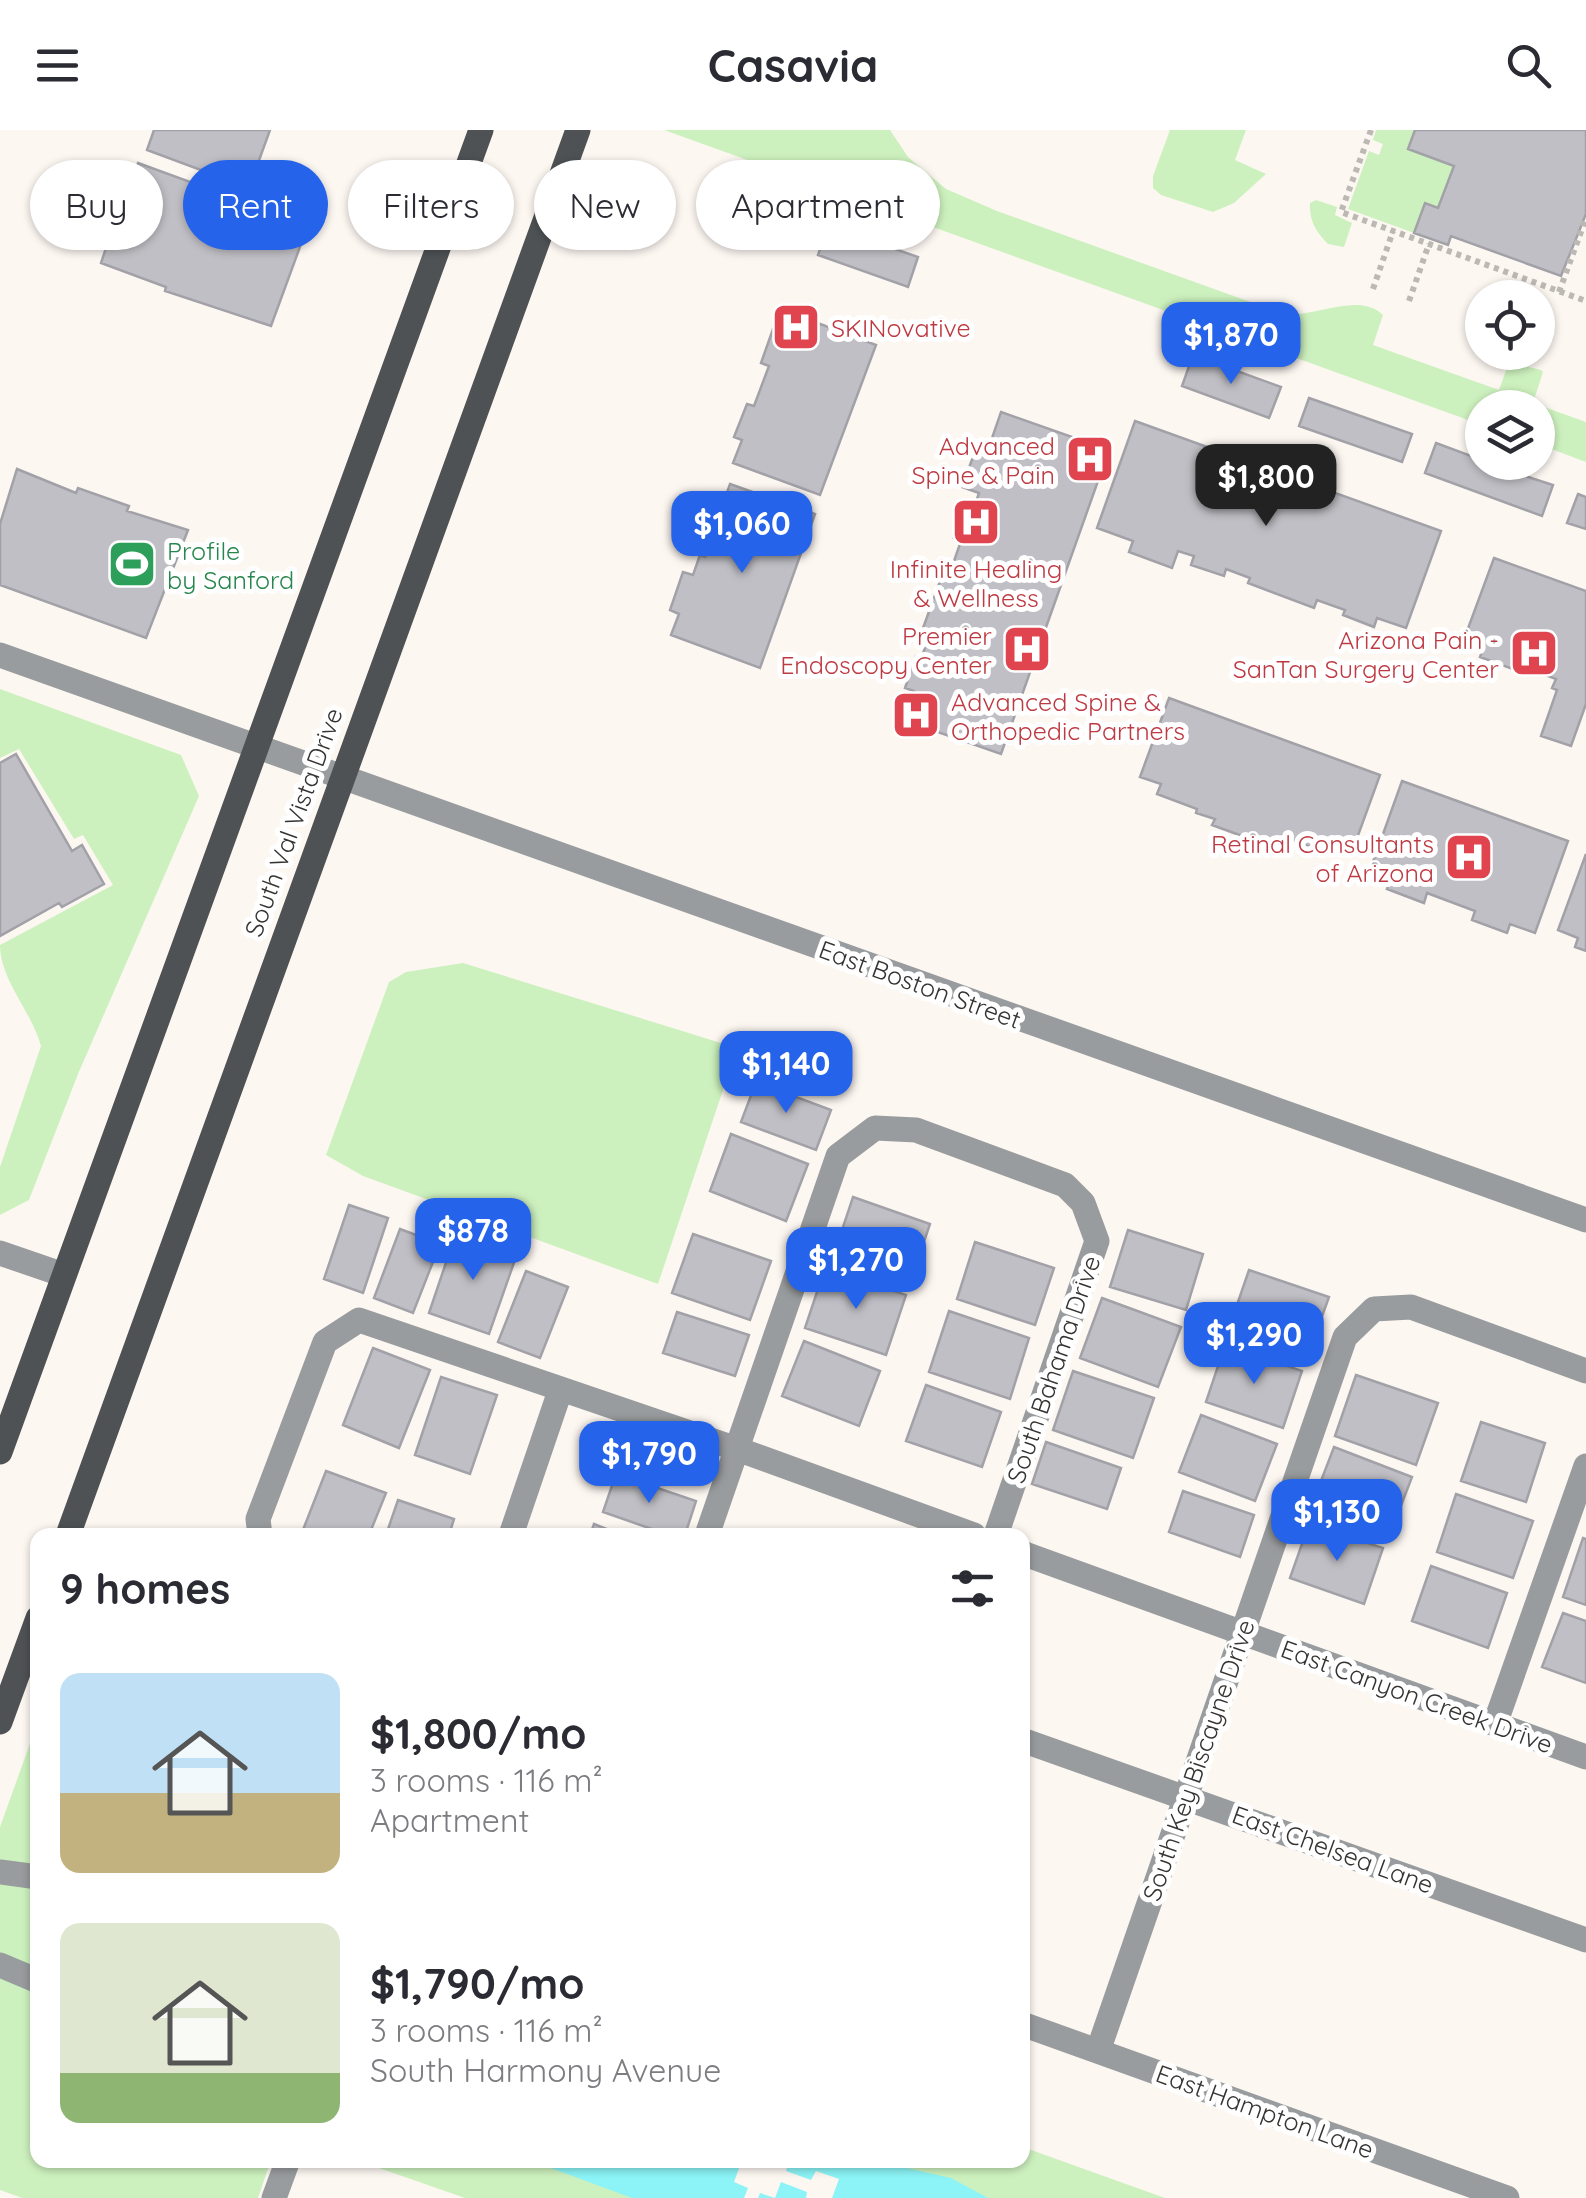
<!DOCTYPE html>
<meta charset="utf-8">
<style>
body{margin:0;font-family:Quicksand,sans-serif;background:#f2f2f3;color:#2b2b33;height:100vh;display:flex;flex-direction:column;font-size:38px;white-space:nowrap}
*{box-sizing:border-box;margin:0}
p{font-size:32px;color:#7c7c81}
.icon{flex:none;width:55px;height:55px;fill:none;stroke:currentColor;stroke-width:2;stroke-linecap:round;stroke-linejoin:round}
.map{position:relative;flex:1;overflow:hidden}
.sheet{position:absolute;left:30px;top:1398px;width:1000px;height:640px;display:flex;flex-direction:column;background:#fff;border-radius:20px;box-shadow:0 2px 8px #0004}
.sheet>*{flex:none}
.banner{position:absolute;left:30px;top:30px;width:1000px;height:90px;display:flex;gap:20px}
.buttons{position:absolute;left:1465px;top:150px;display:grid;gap:20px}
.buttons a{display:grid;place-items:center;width:90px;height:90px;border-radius:50%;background:#fff;box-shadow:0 2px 8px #0004;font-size:50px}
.price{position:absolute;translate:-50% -85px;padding:0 22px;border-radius:20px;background:#2563eb;color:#fff;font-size:32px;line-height:65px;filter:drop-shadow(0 2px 5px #0008)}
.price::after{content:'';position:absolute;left:50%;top:60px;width:30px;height:22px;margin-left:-15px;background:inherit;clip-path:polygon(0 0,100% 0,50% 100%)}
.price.current{background:#222;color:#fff}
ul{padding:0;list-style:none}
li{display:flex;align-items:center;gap:30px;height:250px;padding:0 30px}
li span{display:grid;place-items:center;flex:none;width:280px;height:200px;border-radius:20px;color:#555}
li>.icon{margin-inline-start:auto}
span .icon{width:120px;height:120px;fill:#fffc;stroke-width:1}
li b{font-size:42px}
h2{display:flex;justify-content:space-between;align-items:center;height:120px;padding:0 30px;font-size:42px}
.pill{padding:0 35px;border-radius:45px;background:#fff;box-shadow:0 2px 8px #0004;font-size:35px;line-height:90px}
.pill.current{background:#2563eb;color:#fff}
header{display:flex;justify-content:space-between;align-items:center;height:130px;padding:0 30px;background:#fff;font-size:45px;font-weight:700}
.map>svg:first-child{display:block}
.green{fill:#cdf1be}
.water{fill:#8cf4f6}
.pier{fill:#fdf7f2}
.building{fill:#bfbfc5;stroke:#a2a1a8;stroke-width:2.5}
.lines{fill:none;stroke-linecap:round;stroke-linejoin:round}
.path{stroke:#bcb8b4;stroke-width:6;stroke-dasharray:5 5;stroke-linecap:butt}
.minor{stroke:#999c9e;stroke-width:25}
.major{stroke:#4e5255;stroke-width:25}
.labels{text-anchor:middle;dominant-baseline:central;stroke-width:10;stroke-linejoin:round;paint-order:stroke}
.health-label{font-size:25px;fill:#be3a42;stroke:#fff;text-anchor:end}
.leisure-label{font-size:25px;fill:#27864d;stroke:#fff;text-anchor:start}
.street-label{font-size:25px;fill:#363432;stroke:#fff}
</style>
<header><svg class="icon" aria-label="menu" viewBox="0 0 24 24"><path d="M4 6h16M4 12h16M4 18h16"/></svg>Casavia<svg class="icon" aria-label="search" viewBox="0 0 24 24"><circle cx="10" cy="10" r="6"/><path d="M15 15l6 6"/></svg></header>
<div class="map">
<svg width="1586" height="2068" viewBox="0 0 1586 2068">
<rect width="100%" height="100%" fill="#fdf7f2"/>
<path class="green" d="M664,0H890L908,27L946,59L997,81L1284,184C1314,188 1359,161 1383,185L1373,215L1499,260L1509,232L1541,240L1543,242L1533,273L1586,292V332L1538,314V278H1482V295Z
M1170,0H1246L1235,30L1266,44L1234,73L1213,82L1161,65L1153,58V46Z
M1376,0H1415L1408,19L1454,36L1438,78L1425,74L1414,103L1348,79L1369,21L1379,25L1383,14L1373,10Z
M1316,70L1337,77L1335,85L1352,93L1344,117L1328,114C1316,102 1309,91 1310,73Z
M0,559L181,625L199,666L78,944L29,1070L0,1085V1037L41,916C32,882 0,850 0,815L113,755L83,705L74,709L19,619L0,628Z
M463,833L737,918L658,1154L363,1046L326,1025L389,852L406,842Z
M37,1594L38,2030H271L258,2068H22L0,2060V1697Z
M1023,2017L1165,2068H465L356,2030H1022Z"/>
<path class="water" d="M529,2030H871L951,2048L988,2068H632Z"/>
<path class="pier" d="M742,2030H789L786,2041L811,2050L816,2041L839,2049L832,2068H806L807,2062L781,2052L775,2068L760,2063L758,2068H744L748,2058L734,2052Z"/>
<path class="building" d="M154,0H270L249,58L147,20Z
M1415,0H1586V84L1561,146L1451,106L1448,115L1414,103L1425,73L1438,78L1454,36L1408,19Z
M138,33L308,95L271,196L165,161L166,157L101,133L127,55L130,56Z
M828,96L918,127L908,157L818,125Z
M791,183L876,215L820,365L733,333L742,310L734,307L747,274L754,276L769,236L761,233L773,199L783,204Z
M1193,225L1281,257L1269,288L1182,256Z
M1309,268L1412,304L1402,332L1299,296Z
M1001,282L1109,320L1001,624L903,590L914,561L905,558L916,527L921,529L931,501L923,498L947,432L953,434L961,411L954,408L966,375L974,378L979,363L962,357L978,313L989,317Z
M1135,291L1441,401L1406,498L1377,488L1374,497L1343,485L1345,480L1317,470L1314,478L1248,453L1250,448L1226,439L1224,446L1191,435L1194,426L1178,421L1172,438L1129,422L1133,411L1097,398Z
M1436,313L1482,330V332L1553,355L1542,386L1425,343Z
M17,339L76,363L78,358L129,376L127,381L188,400L146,508L0,455V394Z
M730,354L815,384L760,538L671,505L679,484L670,480L683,442L693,445L700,425L705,427L711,411L702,408L715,371L723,374Z
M1578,364L1586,367V399L1567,393Z
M1494,428L1586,461V574L1571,616L1541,606L1557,560L1552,558L1556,549L1535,541L1536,537L1521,532L1518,541L1480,527L1483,519L1463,512Z
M1169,568L1380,645L1352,722L1329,714L1326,723L1282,706L1280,712L1266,707L1264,714L1212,695L1215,689L1196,683L1197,679L1157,664L1161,654L1140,647Z
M16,624L72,721L82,715L104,754L62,777L59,773L0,806V633Z
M1402,651L1568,711L1535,803L1510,794L1507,803L1472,790L1475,781L1427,763L1424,773L1387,759L1390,751L1369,743Z
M1586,724V821L1575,817L1578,808L1558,800Z
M756,952L831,980L816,1020L741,992Z
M731,1004L808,1034L786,1091L710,1061Z
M853,1067L930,1094L910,1153L833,1127Z
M349,1075L388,1088L363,1163L324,1149Z
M400,1099L440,1114L413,1183L374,1168Z
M1128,1100L1203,1124L1186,1180L1110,1157Z
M456,1103L517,1124L489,1204L429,1183Z
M693,1104L771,1131L750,1190L672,1163Z
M975,1112L1054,1138L1035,1195L957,1169Z
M825,1138L906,1165L886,1225L805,1198Z
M1249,1140L1329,1167L1307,1228L1228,1201Z
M526,1141L568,1157L540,1228L498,1212Z
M1102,1168L1181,1197L1158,1257L1080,1228Z
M949,1181L1029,1208L1010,1269L929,1242Z
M677,1182L749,1205L735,1246L663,1223Z
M804,1211L880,1241L859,1296L782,1266Z
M1225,1215L1302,1241L1283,1298L1206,1272Z
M373,1218L430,1240L399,1318L343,1295Z
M1073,1241L1154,1268L1133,1328L1053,1300Z
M1356,1245L1438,1273L1416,1335L1335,1306Z
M441,1247L497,1265L470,1344L415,1325Z
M926,1255L1001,1282L982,1337L906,1311Z
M1201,1285L1277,1314L1255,1371L1179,1342Z
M1481,1292L1545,1313L1526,1372L1461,1351Z
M1046,1312L1121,1338L1107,1379L1032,1354Z
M1334,1317L1412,1347L1389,1407L1311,1377Z
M326,1341L386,1363L369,1405H301Z
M616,1344L696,1371L685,1405H669L603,1382Z
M1183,1361L1254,1385L1240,1427L1169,1402Z
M1456,1364L1533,1391L1513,1448L1437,1422Z
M398,1370L454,1389L449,1405H386Z
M594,1394L622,1405H590Z
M1309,1394L1383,1418L1364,1474L1290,1448Z
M1583,1408L1586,1409V1475L1563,1467Z
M1431,1436L1507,1463L1488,1518L1412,1491Z
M1563,1483L1586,1491V1553L1542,1537Z"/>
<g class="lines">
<path class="path" d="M1371,0L1341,82L1586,171
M1373,159L1393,101
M1559,162L1586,88
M1409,171L1429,114"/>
<path class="minor" d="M0,525L1586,1090
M0,1123L64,1145
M260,1405L258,1389L325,1212L359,1190L737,1319L974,1405
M511,1405L560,1261
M707,1405L838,1026L875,998L916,1000L1065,1055L1083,1073L1097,1111L996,1405
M1022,1423L1586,1627
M1495,1594L1586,1336
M1022,1610L1586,1810
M0,1742L38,1747
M0,1835L38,1851
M1022,1894L1507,2068
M1098,1921L1345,1207L1374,1179L1411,1177L1586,1241
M274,2068L288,2030"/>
<path class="major" d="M0,1322L481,0
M68,1405L578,0
M0,1592L38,1488"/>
</g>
<defs>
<g id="hospital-square" transform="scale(2.5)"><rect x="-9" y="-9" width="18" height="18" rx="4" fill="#e0444e" stroke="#fff"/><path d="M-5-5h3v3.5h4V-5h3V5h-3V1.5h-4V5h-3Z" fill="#fff"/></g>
<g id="stadium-square" transform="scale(2.5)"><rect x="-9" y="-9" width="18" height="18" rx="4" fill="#2e9e5b" stroke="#fff"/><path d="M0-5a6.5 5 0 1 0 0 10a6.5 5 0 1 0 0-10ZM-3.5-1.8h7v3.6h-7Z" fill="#fff"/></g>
</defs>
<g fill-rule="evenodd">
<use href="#hospital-square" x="796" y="197"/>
<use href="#hospital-square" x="1090" y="329"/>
<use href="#hospital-square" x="976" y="392"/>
<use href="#stadium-square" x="132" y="434"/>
<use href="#hospital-square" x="1027" y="519"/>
<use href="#hospital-square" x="1534" y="523"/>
<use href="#hospital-square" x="916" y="585"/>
<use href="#hospital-square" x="1469" y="727"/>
</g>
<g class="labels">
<g class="health-label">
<text x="831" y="197" text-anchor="start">SKINovative</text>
<text x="1055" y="315">Advanced<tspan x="1055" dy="29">Spine &amp; Pain</tspan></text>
<text x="976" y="438" text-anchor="middle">Infinite Healing<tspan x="976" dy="29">&amp; Wellness</tspan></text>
<text x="992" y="505">Premier<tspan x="992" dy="29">Endoscopy Center</tspan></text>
<text x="1499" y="509">Arizona Pain -<tspan x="1499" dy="29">SanTan Surgery Center</tspan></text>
<text x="951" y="571" text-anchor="start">Advanced Spine &amp;<tspan x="951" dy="29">Orthopedic Partners</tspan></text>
<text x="1434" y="713">Retinal Consultants<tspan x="1434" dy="29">of Arizona</tspan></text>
</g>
<g class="leisure-label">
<text x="167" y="420">Profile<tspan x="167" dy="29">by Sanford</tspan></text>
</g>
<g class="street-label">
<text transform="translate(293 692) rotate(-70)">South Val Vista Drive</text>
<text transform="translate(920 854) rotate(20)">East Boston Street</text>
<text transform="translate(1053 1239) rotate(-71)">South Bahama Drive</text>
<text transform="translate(1417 1566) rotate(20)">East Canyon Creek Drive</text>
<text transform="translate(1198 1630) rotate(-71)">South Key Biscayne Drive</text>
<text transform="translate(1333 1719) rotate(20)">East Chelsea Lane</text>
<text transform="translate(1265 1981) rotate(20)">East Hampton Lane</text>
</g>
</g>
</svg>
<div class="buttons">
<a><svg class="icon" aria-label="locate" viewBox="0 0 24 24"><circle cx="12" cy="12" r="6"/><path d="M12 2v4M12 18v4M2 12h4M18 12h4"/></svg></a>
<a><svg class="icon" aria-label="layers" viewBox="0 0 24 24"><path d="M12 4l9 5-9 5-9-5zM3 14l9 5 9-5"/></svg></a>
</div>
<b class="price" style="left:1231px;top:257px">$1,870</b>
<b class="price current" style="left:1266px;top:399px">$1,800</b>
<b class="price" style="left:742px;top:446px">$1,060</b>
<b class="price" style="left:786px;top:986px">$1,140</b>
<b class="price" style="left:473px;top:1153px">$878</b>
<b class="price" style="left:856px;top:1182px">$1,270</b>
<b class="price" style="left:1254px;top:1257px">$1,290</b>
<b class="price" style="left:649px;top:1376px">$1,790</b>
<b class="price" style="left:1337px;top:1434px">$1,130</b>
<div class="banner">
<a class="pill">Buy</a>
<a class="pill current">Rent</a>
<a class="pill">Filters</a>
<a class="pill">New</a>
<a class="pill">Apartment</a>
</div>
<section class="sheet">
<h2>9 homes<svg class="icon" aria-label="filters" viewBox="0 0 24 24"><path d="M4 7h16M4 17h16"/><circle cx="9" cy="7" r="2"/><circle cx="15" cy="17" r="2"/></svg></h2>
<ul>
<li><span style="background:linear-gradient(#bfe0f5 60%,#c2b280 0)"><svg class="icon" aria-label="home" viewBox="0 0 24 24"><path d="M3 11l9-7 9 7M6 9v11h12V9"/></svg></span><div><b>$1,800/mo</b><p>3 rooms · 116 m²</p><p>Apartment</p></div></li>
<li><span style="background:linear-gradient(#dfe7d0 75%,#8fb573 0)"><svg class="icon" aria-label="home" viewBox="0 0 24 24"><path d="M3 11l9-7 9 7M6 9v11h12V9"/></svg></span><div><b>$1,790/mo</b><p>3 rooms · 116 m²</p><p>South Harmony Avenue</p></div></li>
</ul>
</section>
</div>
